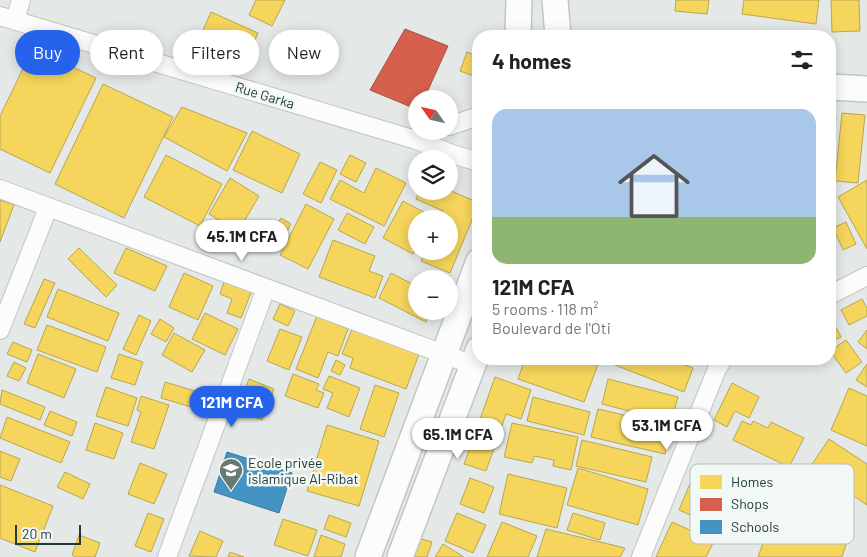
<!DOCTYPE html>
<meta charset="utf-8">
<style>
body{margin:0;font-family:Barlow,sans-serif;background:#f6f6f6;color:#222;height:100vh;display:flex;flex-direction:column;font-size:19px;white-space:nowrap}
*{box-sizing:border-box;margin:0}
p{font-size:16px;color:#767676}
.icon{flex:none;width:28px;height:28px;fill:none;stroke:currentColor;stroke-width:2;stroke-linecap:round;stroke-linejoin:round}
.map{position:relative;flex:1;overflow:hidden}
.details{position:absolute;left:472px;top:30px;width:364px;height:335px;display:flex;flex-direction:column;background:#fff;border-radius:20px;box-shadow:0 2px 12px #0003}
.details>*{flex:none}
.hud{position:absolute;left:15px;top:30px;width:382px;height:45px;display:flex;gap:10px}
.needle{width:32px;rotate:304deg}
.tools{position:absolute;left:408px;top:90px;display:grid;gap:10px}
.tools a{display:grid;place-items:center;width:50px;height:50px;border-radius:50%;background:#fff;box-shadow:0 2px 12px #0003;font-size:25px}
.scale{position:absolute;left:15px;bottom:12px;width:66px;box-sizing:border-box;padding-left:5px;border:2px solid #223c35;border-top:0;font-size:14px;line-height:18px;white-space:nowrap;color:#223c35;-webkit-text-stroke:4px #f2f8f5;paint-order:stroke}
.price{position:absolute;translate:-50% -42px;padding:0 11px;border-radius:18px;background:#fff;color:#222;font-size:16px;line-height:32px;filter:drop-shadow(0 1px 2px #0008)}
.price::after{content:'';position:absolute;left:50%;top:30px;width:15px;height:11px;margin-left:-8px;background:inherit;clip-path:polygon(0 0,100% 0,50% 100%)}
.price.current{background:#2563eb;color:#fff}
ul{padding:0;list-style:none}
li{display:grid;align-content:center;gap:10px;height:265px;padding:0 20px}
li span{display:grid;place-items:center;height:155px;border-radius:15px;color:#555}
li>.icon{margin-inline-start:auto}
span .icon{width:90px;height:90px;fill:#fffc;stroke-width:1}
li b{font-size:21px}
h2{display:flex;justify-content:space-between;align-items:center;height:60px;padding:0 20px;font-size:21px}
.chip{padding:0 18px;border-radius:22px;background:#fff;box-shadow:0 2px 12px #0003;font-size:18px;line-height:45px}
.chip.current{background:#2563eb;color:#fff}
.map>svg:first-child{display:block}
.homes{fill:#f6d55c;stroke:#b6a750}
.shops{fill:#d6604d;stroke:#a05546}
.schools{fill:#4393c3;stroke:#397998}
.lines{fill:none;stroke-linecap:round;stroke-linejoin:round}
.minor-casing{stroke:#c1c6c4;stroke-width:20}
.secondary-casing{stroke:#bfc7c4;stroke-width:28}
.minor{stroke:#fbfcfb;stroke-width:18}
.secondary{stroke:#fbfcfb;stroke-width:25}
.labels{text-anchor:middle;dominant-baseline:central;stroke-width:5;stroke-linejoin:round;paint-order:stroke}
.street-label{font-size:14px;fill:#223c35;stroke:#f2f8f5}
.poi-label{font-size:14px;fill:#223c35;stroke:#f2f8f5;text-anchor:start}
.key{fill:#f2f8f5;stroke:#b4c0bb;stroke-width:1}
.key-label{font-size:14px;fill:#223c35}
</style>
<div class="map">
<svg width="867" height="557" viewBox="0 0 867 557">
<rect width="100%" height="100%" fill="#e4e9e7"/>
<path class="homes" d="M256,0H285L272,26L249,15Z
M676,0H709L707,14L675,11Z
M744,0H819L816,24L742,14Z
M831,0H859L860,31L832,32Z
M211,12L258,33L246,60L199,39Z
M33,48L96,78L50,173L0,149V116Z
M467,52L479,57V78L460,71Z
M103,84L173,117L124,218L55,184Z
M182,107L247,133L227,171L164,137Z
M842,113L865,115L858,183L835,181Z
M830,116L836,117L830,184Z
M252,131L300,154L282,193L233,170Z
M166,155L222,184L200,226L144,197Z
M350,155L366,163L356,182L340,174Z
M320,162L337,170L321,203L303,194Z
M376,168L406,183L384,226L330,199L340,180L364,193Z
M230,178L259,196L238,232L209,214Z
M867,180V249L838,197Z
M449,190L479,203L450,273L421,261L425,251H449V219H439L443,211L416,199L420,191H449Z
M0,200L14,205L0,242Z
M403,201L433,217L432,219H416V248L413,254L383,238Z
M306,204L334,219L308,269L280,255Z
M347,213L374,227L365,244L338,230Z
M281,218L291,224L285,235L275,228Z
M846,222L856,244L843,250L833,228Z
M255,223L273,231L267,244L250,236Z
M333,240L375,256L369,271L383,276L375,298L319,277Z
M79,248L117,285L106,297L68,259Z
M126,248L167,266L155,291L114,273Z
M184,273L213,286L198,320L169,307Z
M391,273L416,286V311H431L426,322L379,298Z
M44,279L55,283L35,328L24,324Z
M225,279L252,290L241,318L227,313L232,299L220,294Z
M58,289L119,313L108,341L47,317Z
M862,299L867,308V316L849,325L841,310Z
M280,304L295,311L288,326L273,319Z
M205,313L238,329L225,355L192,339Z
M139,315L151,321L136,355L123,349Z
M317,316L348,329L338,356L328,352L318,378L296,369Z
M830,316L841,337L830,342Z
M160,319L174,328L166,342L151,334Z
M47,325L106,347L97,372L37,350Z
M280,329L302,337L289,370L267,361Z
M352,329L419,354L406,389L350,368L353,358L342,354Z
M867,330V349L858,342Z
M174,333L205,350L192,372L162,355Z
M846,340L862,362L846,373L830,351Z
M13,342L32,350L27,362L7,354Z
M38,354L76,369L64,398L27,383Z
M119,354L143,362L135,385L111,378Z
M525,359H600L584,402L518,379Z
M618,359H670L693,368L684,392L615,365Z
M336,360L345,365L340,375L331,371Z
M14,362L26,368L19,381L7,376Z
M867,364V387L856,380Z
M293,374L319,384L316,390L324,393L318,408L285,396Z
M329,376L360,388L349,417L327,408L333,393L323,389Z
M495,377L531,390L521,419L506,414L486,471L464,464Z
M249,379L274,389L262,420L236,410Z
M608,379L678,397L671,422L602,404Z
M165,382L195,391L191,407L161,398Z
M732,383L759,397L749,418L735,411L727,427L714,420Z
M375,385L399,393L384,437L360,429Z
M106,387L137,398L128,426L96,416Z
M849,388L867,396V446L831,430Z
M2,390L45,407L40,420L0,404Z
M141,396L169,405L154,449L131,442L141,412L137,410Z
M533,397L590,412L584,435L527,421Z
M598,409L671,426L665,454L591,437Z
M50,411L77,422L72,436L44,425Z
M7,417L70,442L61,463L0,438Z
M742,421L751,425L753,421L768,428L771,422L804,438L789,467L733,440Z
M95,423L123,433L114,459L86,450Z
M512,423L578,437L571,470L553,466L554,460L534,456L532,463L504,457Z
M327,425L379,441L359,506L307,491Z
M829,439L867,464V505L810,467Z
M582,440L652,457L646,482L576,466Z
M0,451L20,459L11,481L0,477Z
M140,463L167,474L154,504L128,494Z
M578,468L648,489L638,525L567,505Z
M65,472L90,484L83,499L57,487Z
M508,474L567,488L557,528L499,514Z
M694,474L753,499L737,535L679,510Z
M470,478L494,487L484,513L460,504Z
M0,485L53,506L35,552L0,538Z
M776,507L850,532L842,557H758Z
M148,513L164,519L151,552L135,546Z
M457,513L486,525L473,553L445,541Z
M573,513L605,523L600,540L567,530Z
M329,515L351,523L346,537L324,529Z
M283,519L317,530L308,556L274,545Z
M502,522L537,536L528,557H487Z
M672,522L714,541L706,557H656Z
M546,529L625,548L620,557H537Z
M200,531L223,541L216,557L189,556Z
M79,535L100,543L95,557H75L72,555Z
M321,535L345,544L341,557H314Z
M415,537L432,542L427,557H409Z
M443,544L464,557H435Z
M230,552L244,557H228Z"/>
<path class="shops" d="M405,29L448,46L424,99H416V109L370,90Z"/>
<path class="schools" d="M227,452L292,473L279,513L214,492Z"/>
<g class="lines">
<g class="minor-casing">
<path id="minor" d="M0,16L416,140L452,154L479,162
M15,21L21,0
M449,126L479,116
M0,189L473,365
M830,295L867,276
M0,330L48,208
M167,557L266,288
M641,557L717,369L723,359"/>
</g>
<g class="secondary-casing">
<path id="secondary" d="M555,0L558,36
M518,36L519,0
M830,87L867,89
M368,557L479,261
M400,557L479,349"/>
</g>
<use href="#minor" class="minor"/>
<use href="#secondary" class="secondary"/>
</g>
<defs>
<g id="school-pin" transform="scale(1.25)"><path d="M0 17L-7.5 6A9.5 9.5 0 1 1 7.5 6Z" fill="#667973" stroke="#f2f8f5"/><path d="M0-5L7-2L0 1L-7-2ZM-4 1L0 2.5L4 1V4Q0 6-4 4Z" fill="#fff"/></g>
</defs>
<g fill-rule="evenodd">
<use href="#school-pin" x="231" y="470"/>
</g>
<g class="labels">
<g class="street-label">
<text transform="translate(265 95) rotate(17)">Rue Garka</text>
</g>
<g class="poi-label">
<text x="248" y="462">Ecole privée<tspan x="248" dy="16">islamique Al-Ribat</tspan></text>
</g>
</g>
<rect x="690" y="464" width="164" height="80" rx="8" class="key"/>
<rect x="700" y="475" width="22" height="14" fill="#f6d55c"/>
<rect x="700" y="498" width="22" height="13" fill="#d6604d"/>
<rect x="700" y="520" width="22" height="14" fill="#4393c3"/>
<g class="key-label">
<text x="731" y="487">Homes</text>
<text x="731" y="509">Shops</text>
<text x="731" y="532">Schools</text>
</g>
</svg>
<div class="tools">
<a><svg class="needle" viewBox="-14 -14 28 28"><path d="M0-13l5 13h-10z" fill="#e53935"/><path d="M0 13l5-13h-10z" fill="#767676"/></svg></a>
<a><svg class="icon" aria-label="layers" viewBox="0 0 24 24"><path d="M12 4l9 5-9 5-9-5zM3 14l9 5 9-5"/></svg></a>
<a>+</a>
<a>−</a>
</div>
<div class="scale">20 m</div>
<b class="price" style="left:242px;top:262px">45.1M CFA</b>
<b class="price current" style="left:232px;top:428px">121M CFA</b>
<b class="price" style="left:667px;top:451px">53.1M CFA</b>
<b class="price" style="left:458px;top:460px">65.1M CFA</b>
<div class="hud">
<a class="chip current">Buy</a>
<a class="chip">Rent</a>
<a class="chip">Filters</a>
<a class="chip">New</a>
</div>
<section class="details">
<h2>4 homes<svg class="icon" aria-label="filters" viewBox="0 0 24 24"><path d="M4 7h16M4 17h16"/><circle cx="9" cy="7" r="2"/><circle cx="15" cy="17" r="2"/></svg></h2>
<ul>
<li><span style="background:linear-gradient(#a9c7e8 70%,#8fb573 0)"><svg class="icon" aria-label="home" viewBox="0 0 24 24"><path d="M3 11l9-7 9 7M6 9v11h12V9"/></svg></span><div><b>121M CFA</b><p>5 rooms · 118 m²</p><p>Boulevard de l'Oti</p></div></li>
</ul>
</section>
</div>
